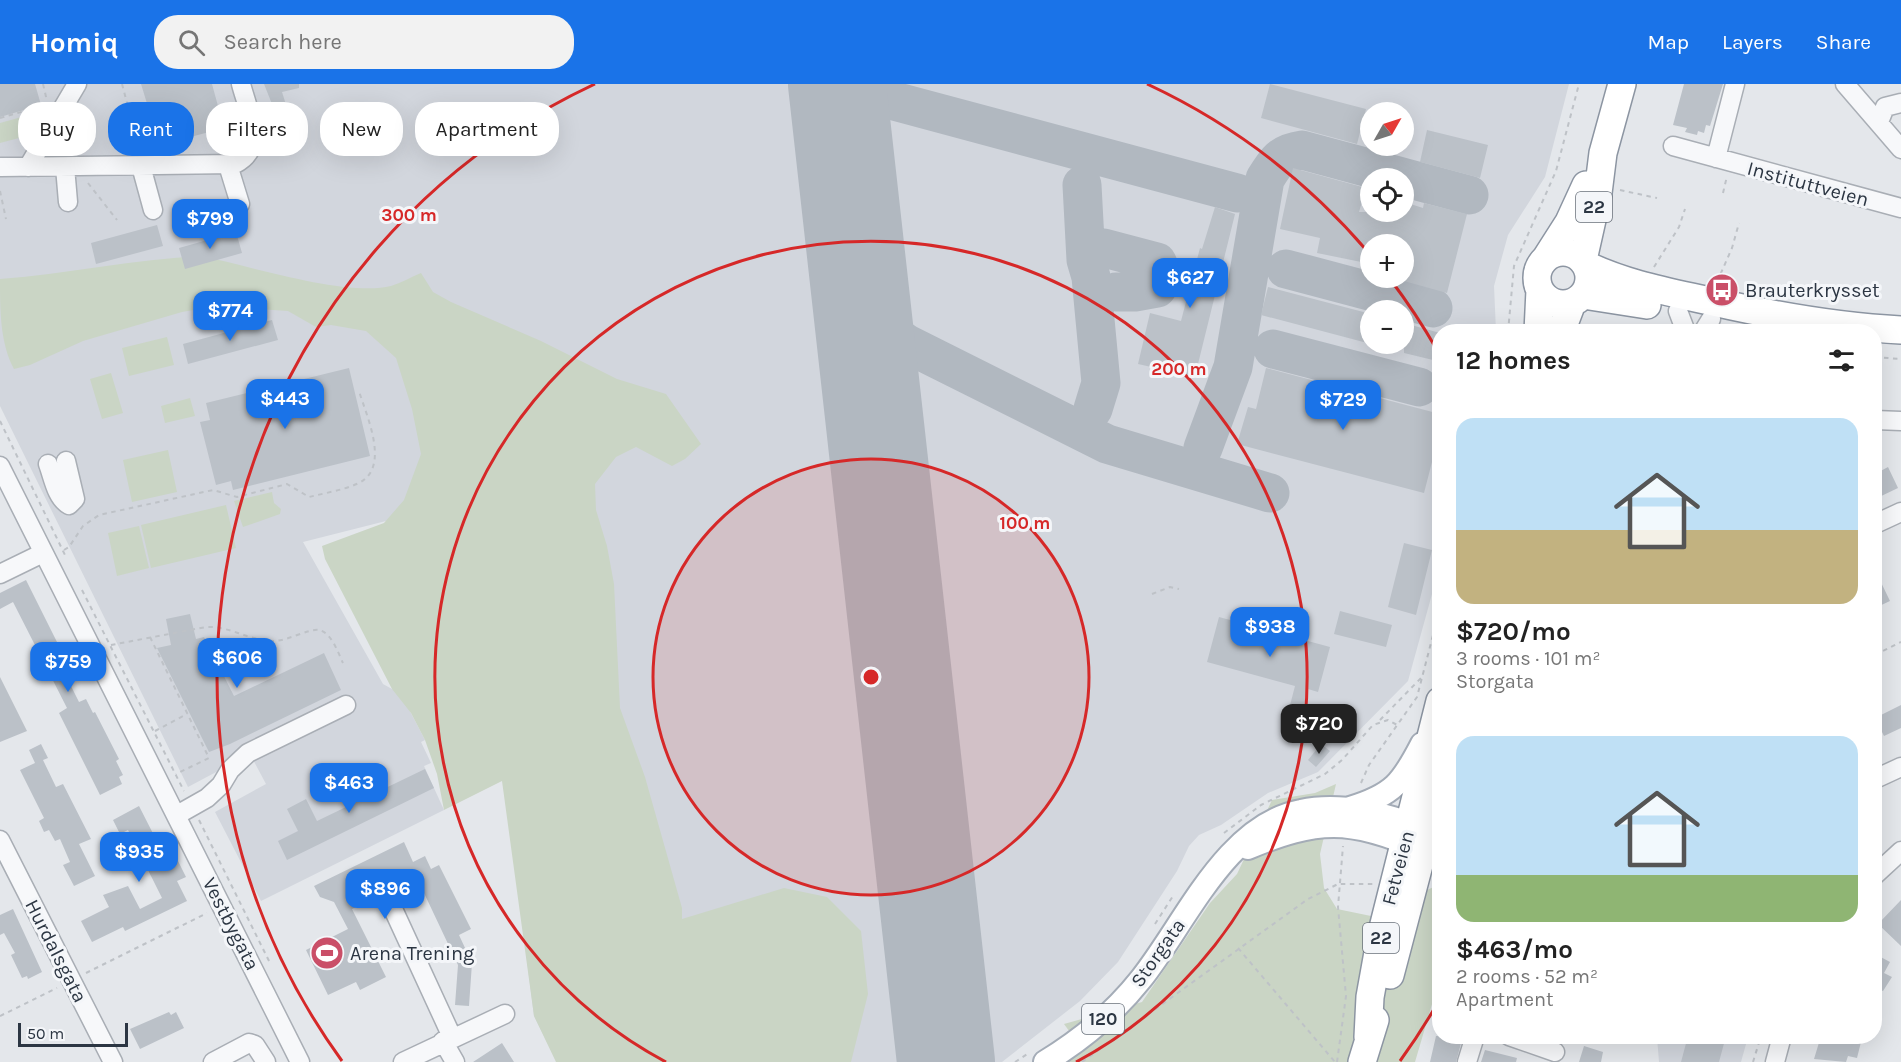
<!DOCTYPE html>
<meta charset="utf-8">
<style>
body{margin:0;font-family:Karla,sans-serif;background:#f2f2f2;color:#222;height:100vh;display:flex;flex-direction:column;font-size:22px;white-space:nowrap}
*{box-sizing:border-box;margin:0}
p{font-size:20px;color:#767676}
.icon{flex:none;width:33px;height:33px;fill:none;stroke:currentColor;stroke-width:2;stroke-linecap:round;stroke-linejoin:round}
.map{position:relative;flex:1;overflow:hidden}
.sheet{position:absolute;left:1432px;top:240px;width:450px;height:720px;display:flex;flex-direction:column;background:#fff;border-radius:24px;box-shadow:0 6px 24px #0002}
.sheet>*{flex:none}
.top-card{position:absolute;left:18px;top:18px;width:570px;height:54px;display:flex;gap:12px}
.needle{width:39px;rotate:51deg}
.tools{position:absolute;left:1360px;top:18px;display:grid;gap:12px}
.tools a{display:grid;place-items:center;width:54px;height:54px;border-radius:50%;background:#fff;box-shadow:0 6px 24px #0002;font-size:30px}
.scale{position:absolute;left:18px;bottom:15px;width:110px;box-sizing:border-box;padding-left:6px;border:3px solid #2c3643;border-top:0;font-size:16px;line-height:21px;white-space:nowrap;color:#2c3643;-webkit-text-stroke:4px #f4f6f9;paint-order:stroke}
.price{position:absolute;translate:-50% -51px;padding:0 14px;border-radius:12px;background:#1a73e8;color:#fff;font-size:20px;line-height:39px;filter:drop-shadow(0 2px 3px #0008)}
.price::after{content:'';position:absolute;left:50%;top:36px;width:18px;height:14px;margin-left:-9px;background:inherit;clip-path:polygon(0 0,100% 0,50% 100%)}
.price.current{background:#222;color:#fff}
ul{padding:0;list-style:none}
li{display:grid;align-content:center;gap:12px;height:318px;padding:0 24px}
li span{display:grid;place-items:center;height:186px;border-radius:18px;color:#555}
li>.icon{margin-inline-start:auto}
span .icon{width:108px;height:108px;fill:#fffc;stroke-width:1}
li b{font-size:26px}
h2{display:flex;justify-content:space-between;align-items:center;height:72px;padding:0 24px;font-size:26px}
.chip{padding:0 21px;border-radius:24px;background:#fff;box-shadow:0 6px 24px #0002;font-size:21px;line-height:54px}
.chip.current{background:#1a73e8;color:#fff}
header{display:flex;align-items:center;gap:36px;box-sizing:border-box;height:84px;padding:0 30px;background:#1a73e8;color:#fff}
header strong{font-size:28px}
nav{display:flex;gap:33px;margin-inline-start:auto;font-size:21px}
.search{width:420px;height:54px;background:#f2f2f2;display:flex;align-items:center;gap:15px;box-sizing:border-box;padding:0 21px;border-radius:24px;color:#767676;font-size:22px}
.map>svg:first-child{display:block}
.built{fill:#d2d6dd;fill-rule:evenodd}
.green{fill:#cad5c5}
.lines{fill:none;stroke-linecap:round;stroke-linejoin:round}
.taxiway{stroke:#b1b8c0;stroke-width:39}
.runway{stroke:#b1b8c0;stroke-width:98}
.building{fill:#bbc1c8}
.minor-casing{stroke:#a9aeb5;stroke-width:21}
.major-casing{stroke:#a4acb7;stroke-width:26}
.highway-casing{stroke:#8c95a2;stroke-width:30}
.path{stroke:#bec2c7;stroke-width:2;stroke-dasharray:4.5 4.5;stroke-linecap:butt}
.minor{stroke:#f7f8fa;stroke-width:18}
.major{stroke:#fff;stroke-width:22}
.highway{stroke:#fff;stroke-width:27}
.ring{fill:none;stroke:#d62828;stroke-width:3}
.labels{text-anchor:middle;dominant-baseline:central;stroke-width:6;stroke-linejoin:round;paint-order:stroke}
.shield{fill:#f4f6f9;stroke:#68707a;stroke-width:1.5}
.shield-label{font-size:18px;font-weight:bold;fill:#2c3643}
.street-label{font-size:20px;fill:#2c3643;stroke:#f4f6f9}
.poi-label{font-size:20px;fill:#2c3643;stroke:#f4f6f9;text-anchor:start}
.centre{fill:#d62828;stroke:#f4f6f9;stroke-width:3}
.ring-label{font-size:18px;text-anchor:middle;font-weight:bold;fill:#d62828;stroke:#f4f6f9;stroke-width:6;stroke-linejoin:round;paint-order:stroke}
</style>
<header>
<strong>Homiq</strong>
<div class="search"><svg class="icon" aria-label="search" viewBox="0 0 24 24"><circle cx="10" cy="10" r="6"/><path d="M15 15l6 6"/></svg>Search here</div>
<nav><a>Map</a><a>Layers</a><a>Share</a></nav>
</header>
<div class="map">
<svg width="1901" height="978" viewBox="0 0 1901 978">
<rect width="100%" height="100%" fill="#e4e7eb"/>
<path class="built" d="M0,0H1569L1545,93L1508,151L1494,202L1496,247L1440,248V481L1408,597L1318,688L1268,709L1221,741L1199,751L1189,762L1177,787L1118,878L1080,917L1002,978H557L534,932L469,416L303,458L383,600L401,610L425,656L421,658L431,679L424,682L444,726L261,817L215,728L266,700L250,670L188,703L0,322ZM1371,28H1404V62H1371ZM1371,94H1404V128H1371ZM1371,160H1404V194H1371ZM1371,226H1404V260H1371Z
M1657,953H1748L1741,978H1659Z"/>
<path class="green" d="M29,31L34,50L0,59V39Z
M202,172C249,182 347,213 391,202C401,199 411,193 421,189L433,208L451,218L541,257L617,295L666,310L701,360L685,375L672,382L636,363L616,373L595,400L596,426L607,462L614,500L620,624L645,693L682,824V835L784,804L827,813L861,847L868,910L851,978H556L534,932L502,697L444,726L437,690L425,656L411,629L392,605L325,475L322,462L384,439L404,416L421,370L412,325L396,274L366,247L331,241L316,243L288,227L216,222L182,228L83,257L30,281L14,285C0,259 0,226 0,195C68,190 134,175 202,172Z
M167,253L174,281L129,292L122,264Z
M111,289L123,329L102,335L90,295Z
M190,314L195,332L165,339L161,322Z
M168,366L177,408L132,418L123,376Z
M272,408L274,419L281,425L280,430L243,443L234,417Z
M226,421L236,464L151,484L141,441Z
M139,442L149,484L117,492L108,449Z
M1336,700L1320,770L1324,804L1337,825L1371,832L1440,800V893L1415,978H1061L1083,966L1064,940L1142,918L1210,819L1237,790L1272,716L1315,709Z"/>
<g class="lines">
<path class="taxiway" d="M846,0L858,10L879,13L1237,109
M844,60C849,30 849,22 879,13
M1082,101L1086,176L1091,193L1101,299L1093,325
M1104,164L1157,178L1164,194L1157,204L1135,208H1116
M1286,185L1433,224
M860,207L868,233L907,260L885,259L875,270L869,292
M907,260L1107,360L1270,409
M1273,265L1419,303
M1203,364L1233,283L1265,95C1276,77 1281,69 1302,66L1469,111"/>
<path class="runway" d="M837,0L946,978"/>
</g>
<path class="building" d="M0,0H35L41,21L0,33Z
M141,0H212L224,44L183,55L180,46L157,52Z
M264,0H299V4L282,8L288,27L276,30Z
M1270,0L1366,25L1357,60L1261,34Z
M1684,0H1723L1710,42L1706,41L1704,49L1698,47L1697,51L1685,48L1687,44L1673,41Z
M1427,46L1488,61L1480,94L1420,78Z
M1293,84L1366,104L1359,128H1404V118L1423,124L1424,119L1467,130L1447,209L1404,197V160H1371V180L1317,169L1320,154L1280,145Z
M1215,123L1235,130L1198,280L1203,282L1200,294L1138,280L1150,229L1181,237L1200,164L1202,165Z
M157,141L163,162L96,180L91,159Z
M236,148L242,169L185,185L179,164Z
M1268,203L1371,230V260L1261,231Z
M272,236L278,256L188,280L183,260Z
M1404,239L1440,249L1433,276L1404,269Z
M349,284L370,372L233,406L231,397L216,401L200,338L210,336L206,319Z
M1266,284L1440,330V347L1424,409L1237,360L1248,323L1256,325Z
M1888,383L1898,404L1875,415V390Z
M1404,459L1432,466L1416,531L1388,523Z
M1875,486L1890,517L1875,524Z
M26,496L70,584L65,586L67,594L79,618L86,615L93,629L95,628L119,675L116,677L123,691L119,693L122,700L100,711L59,629L67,624L13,518L0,525V509Z
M1340,527L1392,541L1386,563L1334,550Z
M190,530L196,555L204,553L234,612L324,569L341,606L230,660L209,668L157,564L171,561L166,535Z
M1219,533L1330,563L1318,608L1308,605L1301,632L1288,629L1295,602L1207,578Z
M0,593L27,647L0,658Z
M1901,621V644L1884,652L1875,634Z
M41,660L48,674L43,676L56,703L63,700L91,755L79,760L95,792L74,802L63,781L70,778L60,755L55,757L49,746L44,748L39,737L44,734L20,686L35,679L29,666Z
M1321,660L1330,667L1316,683L1308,676Z
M425,685L434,704L287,776L278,757L298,747L287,725L306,715L317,737Z
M139,722L167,777L176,773L186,793L177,797L187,817L125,847L123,843L92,858L81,837L109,823L103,811L128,802L140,825L162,814L128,746L120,750L113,736Z
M404,758L413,778L425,772L431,785L439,781L471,845L459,851L472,879L469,922L455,921L458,881L416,792L393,804H383L377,812L352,825L386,893L360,906L356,898L328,911L306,866L348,845L334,818L320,813L314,802Z
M1901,816V862L1878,840Z
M13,825L42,888L28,895L27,892L22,894L11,871L15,869L4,849L0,851V831Z
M1875,870L1890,878L1884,889L1892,893L1883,907L1875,904Z
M169,928L171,931L176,928L184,944L140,965L130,945Z
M1436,952H1463L1456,978H1430Z
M1688,952H1726L1719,978H1681Z
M1821,952H1854L1853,956L1861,958L1857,974L1848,972L1846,978L1814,975Z
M502,959L514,978H473Z
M1584,962L1603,968L1601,978H1579Z
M1485,966L1517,974L1516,978H1481Z"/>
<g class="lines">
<g class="minor-casing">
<path id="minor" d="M1845,0L1901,65
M1879,38L1885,23L1901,19
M1673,62L1901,124
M1716,74L1735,0
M228,81L240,120
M141,82L153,126
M0,83L235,80C267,64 248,27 241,0
M28,83L77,0
M65,83L68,118
M1678,227L1686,248
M1703,248L1711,235
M1875,336L1901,337
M48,380C53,393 56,414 69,421L75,415L66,377
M0,382L300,978
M1875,440L1901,428
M0,490L43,469
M1875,695L1901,683
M177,731L207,714L221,701L230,686L248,669L346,621
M0,756L113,978
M1422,766L1440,772
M1875,791L1901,767
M388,814L452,953
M1509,952L1555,968
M443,957L455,978
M213,978L249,959L255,961L266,978
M403,978L505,930
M1467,978L1475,952
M1775,978L1782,952"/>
</g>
<g class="major-casing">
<path id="major" d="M1350,724C1393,711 1402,699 1422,660
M1248,764C1316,735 1351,734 1420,765
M1045,978C1081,956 1115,928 1141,895C1185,840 1226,741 1301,727C1343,718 1386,731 1426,744"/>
</g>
<g class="highway-casing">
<path id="highway" d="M1537 194a26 26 0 1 1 52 0a26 26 0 1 1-52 0Z
M1546,174L1569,138L1586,101
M1583,176L1598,109L1603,69L1622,0
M1586,181C1628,201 1670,208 1714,218C1776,232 1838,243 1901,246
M1583,211L1647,221
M1538,248L1540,206
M1561,248L1572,219
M1390,891L1440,701
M1368,953L1370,913L1381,852L1440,617
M1362,978L1375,936"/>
</g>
<path class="path" d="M43,0L47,17
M122,0L139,64
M0,34L46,21
M88,99L117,136
M1620,106L1657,114
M0,107L6,135
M1723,109L1727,92
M1654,183L1679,143L1685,125
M1717,198L1732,164L1739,139
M1508,248L1514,182L1556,87L1579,0
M1875,273L1901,275
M0,337L65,471
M64,466L69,463L83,442L99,431L213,406L237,413L287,400L309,413C325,409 344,406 359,399C391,383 366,331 359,307
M82,506L184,707
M1152,510L1170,503L1179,505
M150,553L209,674L176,690
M111,561L206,543C231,542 249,557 274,557C287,557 310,544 319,546C332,549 338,569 343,579
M1875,571L1901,558
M1380,636L1422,593
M155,647L187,630
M1361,699L1369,681L1417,613L1440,524
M199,736L271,881
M1224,749L1261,721L1325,690L1342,676L1373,641L1388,636L1399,642
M1436,804H1440
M1155,840L1173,812
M1238,864L1335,978
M86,889L207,829
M0,932L57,904
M1015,978L1029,969
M1082,978L1308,815L1338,800H1374
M1337,978L1346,912L1338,823L1343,762
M1753,978L1761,952"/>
<use href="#minor" class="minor"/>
<use href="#major" class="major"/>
<use href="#highway" class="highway"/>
</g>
<circle cx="871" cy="593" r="218" fill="#d62828" fill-opacity=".12"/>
<g class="ring">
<circle cx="871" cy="593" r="218"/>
<path d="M666 978A436 436 0 1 1 1076 978"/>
<path d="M1437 920A654 654 0 0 1 1400 977M342 977A654 654 0 0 1 595 0M1147 0A654 654 0 0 1 1368 168M1390 195A654 654 0 0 1 1437 266"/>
</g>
<defs>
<g id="bus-disc" transform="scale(1.725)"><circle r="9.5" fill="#ca4f68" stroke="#f4f6f9"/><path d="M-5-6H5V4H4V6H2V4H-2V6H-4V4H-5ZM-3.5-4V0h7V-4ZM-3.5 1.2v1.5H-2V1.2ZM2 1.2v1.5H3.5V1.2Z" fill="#fff"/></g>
<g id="stadium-disc" transform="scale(1.725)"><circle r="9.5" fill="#ca4f68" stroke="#f4f6f9"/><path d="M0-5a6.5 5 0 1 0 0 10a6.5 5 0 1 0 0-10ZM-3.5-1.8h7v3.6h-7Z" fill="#fff"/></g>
</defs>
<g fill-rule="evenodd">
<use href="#bus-disc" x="1722" y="206"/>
<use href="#stadium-disc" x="327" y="869"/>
</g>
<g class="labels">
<g class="shield">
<rect x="1576" y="108" width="36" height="30" rx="4.5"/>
<rect x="1363" y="839" width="36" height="30" rx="4.5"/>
<rect x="1082" y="920" width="42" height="30" rx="4.5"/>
</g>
<g class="shield-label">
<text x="1594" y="123">22</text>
<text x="1381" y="854">22</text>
<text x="1103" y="935">120</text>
</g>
<g class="street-label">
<text transform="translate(1808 100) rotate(15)">Instituttveien</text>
<text transform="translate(1398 784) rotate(-75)">Fetveien</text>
<text transform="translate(231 840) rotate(63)">Vestbygata</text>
<text transform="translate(56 867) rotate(63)">Hurdalsgata</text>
<text transform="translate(1158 869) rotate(-55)">Storgata</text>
</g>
<g class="poi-label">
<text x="1745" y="206">Brauterkrysset</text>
<text x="350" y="869">Arena Trening</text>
</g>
</g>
<circle cx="871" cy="593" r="9" class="centre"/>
<g class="ring-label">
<text x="409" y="137">300 m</text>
<text x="1179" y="291">200 m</text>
<text x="1025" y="445">100 m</text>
</g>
</svg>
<div class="tools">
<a><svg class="needle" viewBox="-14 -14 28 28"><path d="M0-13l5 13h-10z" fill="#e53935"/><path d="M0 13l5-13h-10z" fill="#767676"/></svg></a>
<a><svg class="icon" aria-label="locate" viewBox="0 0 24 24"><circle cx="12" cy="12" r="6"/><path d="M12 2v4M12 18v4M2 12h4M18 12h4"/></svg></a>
<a>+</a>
<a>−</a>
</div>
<div class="scale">50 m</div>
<b class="price" style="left:210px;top:166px">$799</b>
<b class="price" style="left:1190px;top:225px">$627</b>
<b class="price" style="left:230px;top:258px">$774</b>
<b class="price" style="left:285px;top:346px">$443</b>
<b class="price" style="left:1343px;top:347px">$729</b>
<b class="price" style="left:1270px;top:574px">$938</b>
<b class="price" style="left:237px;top:605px">$606</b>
<b class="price" style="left:68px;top:609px">$759</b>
<b class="price current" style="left:1319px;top:671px">$720</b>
<b class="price" style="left:349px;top:730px">$463</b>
<b class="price" style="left:139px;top:799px">$935</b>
<b class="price" style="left:385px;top:836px">$896</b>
<div class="top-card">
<a class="chip">Buy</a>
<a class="chip current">Rent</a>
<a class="chip">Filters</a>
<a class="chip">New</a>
<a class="chip">Apartment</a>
</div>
<section class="sheet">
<h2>12 homes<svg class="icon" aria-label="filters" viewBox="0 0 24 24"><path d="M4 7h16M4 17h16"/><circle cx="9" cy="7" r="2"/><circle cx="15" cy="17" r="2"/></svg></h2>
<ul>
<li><span style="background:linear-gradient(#bfe0f5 60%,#c2b280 0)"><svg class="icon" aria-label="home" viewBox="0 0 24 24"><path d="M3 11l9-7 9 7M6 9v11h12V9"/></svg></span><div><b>$720/mo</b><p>3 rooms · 101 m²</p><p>Storgata</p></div></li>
<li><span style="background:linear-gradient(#bfe0f5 75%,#8fb573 0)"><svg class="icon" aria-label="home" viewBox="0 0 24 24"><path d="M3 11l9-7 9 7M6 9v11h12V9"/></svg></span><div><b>$463/mo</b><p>2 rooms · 52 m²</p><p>Apartment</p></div></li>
</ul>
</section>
</div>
